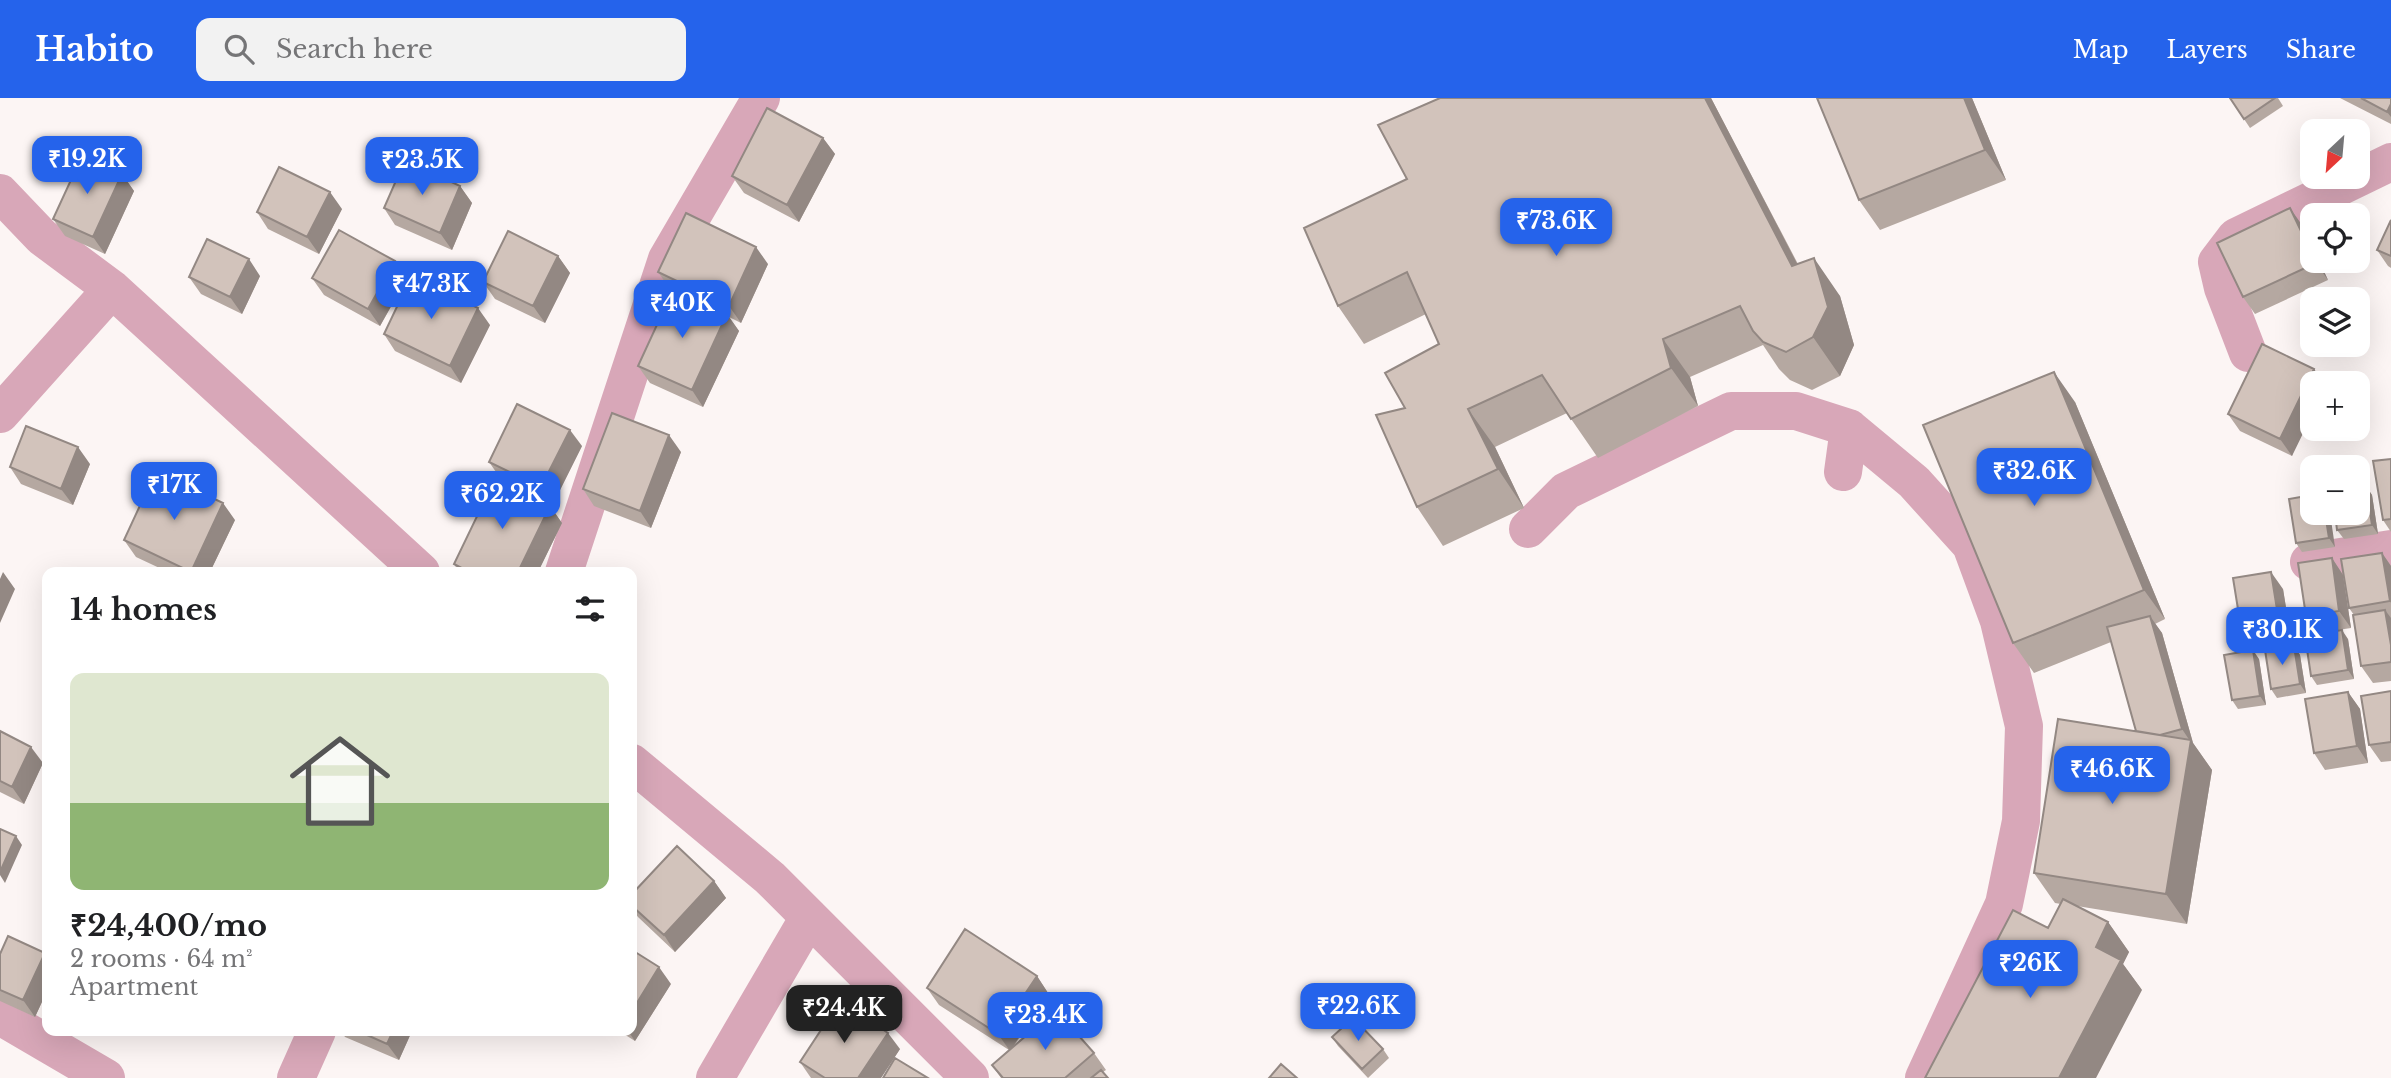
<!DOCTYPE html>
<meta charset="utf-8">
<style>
body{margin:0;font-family:"Libre Baskerville",serif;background:#f2f2f2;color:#202124;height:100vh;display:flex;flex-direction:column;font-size:26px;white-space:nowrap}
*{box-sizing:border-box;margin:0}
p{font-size:23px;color:#757577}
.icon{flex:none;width:38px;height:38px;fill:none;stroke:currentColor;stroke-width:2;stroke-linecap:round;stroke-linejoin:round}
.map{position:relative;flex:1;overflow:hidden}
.sheet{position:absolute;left:42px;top:469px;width:595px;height:469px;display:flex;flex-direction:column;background:#fff;border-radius:14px;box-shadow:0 7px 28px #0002}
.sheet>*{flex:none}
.needle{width:46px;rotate:206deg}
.buttons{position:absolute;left:2300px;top:21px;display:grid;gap:14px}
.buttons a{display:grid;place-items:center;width:70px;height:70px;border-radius:14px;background:#fff;box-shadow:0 7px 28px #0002;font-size:35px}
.price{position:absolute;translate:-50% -60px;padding:0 16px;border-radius:14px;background:#2563eb;color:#fff;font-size:23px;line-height:46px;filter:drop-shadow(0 2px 4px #0008)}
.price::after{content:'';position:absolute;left:50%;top:42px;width:21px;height:16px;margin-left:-10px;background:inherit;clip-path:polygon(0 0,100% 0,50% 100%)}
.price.active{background:#222;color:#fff}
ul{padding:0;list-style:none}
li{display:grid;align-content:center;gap:14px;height:371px;padding:0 28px}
li span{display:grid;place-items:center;height:217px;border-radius:14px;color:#555}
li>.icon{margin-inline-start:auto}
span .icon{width:126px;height:126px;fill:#fffc;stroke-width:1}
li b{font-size:30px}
h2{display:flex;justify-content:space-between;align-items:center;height:84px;padding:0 28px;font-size:30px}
header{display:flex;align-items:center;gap:42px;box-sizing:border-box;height:98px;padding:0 35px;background:#2563eb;color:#fff}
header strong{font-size:33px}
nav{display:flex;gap:38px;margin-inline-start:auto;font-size:24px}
.search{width:490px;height:63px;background:#f2f2f2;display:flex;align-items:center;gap:18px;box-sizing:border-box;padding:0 24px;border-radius:14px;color:#757577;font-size:26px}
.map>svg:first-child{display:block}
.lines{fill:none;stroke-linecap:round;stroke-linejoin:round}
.minor{stroke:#d8a7b8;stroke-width:38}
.wall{fill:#b5a8a1}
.shaded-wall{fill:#938883}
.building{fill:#d2c3bb;stroke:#938883;stroke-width:2}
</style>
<header>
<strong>Habito</strong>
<div class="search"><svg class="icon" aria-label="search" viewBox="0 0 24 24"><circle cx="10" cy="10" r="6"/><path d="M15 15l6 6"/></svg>Search here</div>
<nav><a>Map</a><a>Layers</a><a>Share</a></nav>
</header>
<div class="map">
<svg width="2391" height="980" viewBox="0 0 2391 980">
<rect width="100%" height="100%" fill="#fcf5f4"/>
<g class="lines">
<path class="minor" d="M0,95L42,139L112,191L421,474
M2248,255L2223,190L2217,164L2236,139L2391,64
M0,316L112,191
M1843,374L1849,330
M1528,431L1566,393L1731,313H1796L1849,330L1914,384L1971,447L1999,523L2024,628L2021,723L2004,806L1924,980
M2309,464L2391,451
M564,474L667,161L761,0
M632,665L770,780L970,980
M0,918L106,980
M296,980L317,933
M715,980L809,819"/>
</g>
<path class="wall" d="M1440,0H1711L1798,166L1840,198L1854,247L1840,278L1812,292L1790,282L1779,271L1763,247L1690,279L1698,308L1598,360L1567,315L1495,349L1524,410L1443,448L1417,409L1405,310L1439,246L1426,216L1364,246L1338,208L1407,81Z
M1972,0L2006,82L1880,132L1859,102Z
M2230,0H2278L2283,8L2250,30Z
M2340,0H2391V26Z
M823,40L835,56L799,124L744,95L732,78Z
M122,76L134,93L105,156L65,138L53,121Z
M460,88L472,105L452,152L395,127L384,110Z
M342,111L319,156L268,131L257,114Z
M2391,122V170L2388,168L2377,152Z
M2302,127L2312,148V163H2319L2328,182L2255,216L2243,199Z
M558,158L570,175L545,225L495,201L483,184Z
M395,163L407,180L380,228L324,197L312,180Z
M768,166L741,225L729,219L739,233L703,309L650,285L638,268L673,192L670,191L658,174Z
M260,178L242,216L201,196L189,179Z
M490,227L461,285L395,253L384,236Z
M2314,271L2324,285H2312L2292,358L2240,333L2228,316Z
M2075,304L2165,521L2155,526L2162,535L2193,645L2212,672L2187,826L2077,808L2108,824L2129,854L2123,866L2142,892L2048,830L2061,806L2055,805L2034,775L2136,633L2111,544L2034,575L2013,545Z
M582,348L553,406L501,381L489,364Z
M681,354L651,430L594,408L583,391Z
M2391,361V434L2383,422Z
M90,366L73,407L21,386L10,369Z
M2366,388L2372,397L2378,436L2344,441L2337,432Z
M2312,397L2335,449L2302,454L2296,445Z
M550,408L562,425L538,474H459L454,466Z
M235,422L210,474H168L136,459L124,442Z
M2382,455L2391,468V583L2373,585L2361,568L2354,517L2349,510Z
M2332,460L2343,477L2351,530L2318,535L2306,518Z
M2283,491L2292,547L2254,553L2242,536Z
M2348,541L2354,581L2317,587L2311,578Z
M2294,548L2300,557L2306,595L2277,600L2271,591Z
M2259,561L2266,607L2238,611L2232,602Z
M2391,593V663L2381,664L2369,647Z
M2348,594L2360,611L2368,665L2325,672L2314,655Z
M0,633L43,665L24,706L0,694Z
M714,783L726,800L675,854L638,819L632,811V796Z
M45,855L47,858V893L35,919L0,903V856Z
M1037,878L1048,895L1014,948L1094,955L1106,972L1103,974L1108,980H1001L992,967L1009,952L939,907L927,890Z
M671,886L635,943L619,933H632Z
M341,933H412L399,962L345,939Z
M1332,939L1383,951L1389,960L1368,980L1338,948Z
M900,951L881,980H811L800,964Z"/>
<path class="shaded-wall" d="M1705,0H1711L1818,206L1792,168Z
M1964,0H1972L2006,82L1985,52Z
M2391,6V19L2387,14Z
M823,40L835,56L799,124L787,107Z
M122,76L134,93L105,156L93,139Z
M460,88L472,105L452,152L440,135Z
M330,94L342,111L319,156L307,139Z
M2290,110L2302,127L2312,148V156Z
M756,149L768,166L741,225L729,208Z
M558,158L570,175L545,225L533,208Z
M1814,160L1840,198L1854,247L1840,278L1813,239Z
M249,161L260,178L242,216L230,199Z
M395,163L407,180L380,228L368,211Z
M2315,163H2319L2328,182L2316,165Z
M478,210L490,227L461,285L450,268Z
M727,216L739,233L703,309L692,292Z
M1663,241L1690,279L1698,308L1671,270Z
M2314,271L2324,285H2312V317L2292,358L2280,341Z
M2054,274L2075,304L2165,521L2144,492Z
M1468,311L1495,349L1524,410L1498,371Z
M570,332L582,348L553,406L541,389Z
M669,337L681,354L651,430L640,413Z
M78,349L90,366L73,407L61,391Z
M2366,388L2372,397L2378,436L2372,427Z
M223,405L235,422L210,474H191Z
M550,408L562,425L538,474H518Z
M2325,415H2330L2335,449L2329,440Z
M2382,455L2391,468V505L2390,503Z
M2332,460L2343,477L2351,530L2339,513Z
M3,474L15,491L0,525V481Z
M2271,474L2283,491L2292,547L2280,530Z
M2385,512L2391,520V547Z
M2150,518L2162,535L2193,645L2212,672L2187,826L2166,796L2190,643L2182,631Z
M2342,532L2348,541L2354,581L2348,572Z
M2294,548L2300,557L2306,595L2300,586Z
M2253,552L2259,561L2266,607L2260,598Z
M2348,594L2360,611L2368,665L2357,648Z
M31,649L43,665L24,706L12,689Z
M16,738L22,747L5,785L0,777V774Z
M714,783L726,800L675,854L664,837Z
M2108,824L2129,854L2123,866L2142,892L2096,980H2059L2096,849Z
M45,855L47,858V893L35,919L23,902Z
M659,869L671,886L635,943L628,933H632V913Z
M1037,878L1048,895L1010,953L998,936Z
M393,933H412L399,962L387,946Z
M888,935L900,951L881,980H858Z"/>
<path class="building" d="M1440,0H1705L1792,168L1814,160L1828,209L1813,239L1786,254L1763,244L1753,233L1740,208L1663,241L1671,270L1571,321L1542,277L1468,311L1498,371L1417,409L1376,317L1405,310L1385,275L1439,246L1407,174L1338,208L1304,130L1407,81L1378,27Z
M1817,0H1964L1985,52L1859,102Z
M2230,0H2275L2244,21Z
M2361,0H2391V6L2387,14Z
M767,10L823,40L787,107L732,78Z
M82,58L122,76L93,139L53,121Z
M405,62L460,88L440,135L384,110Z
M279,69L330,94L307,139L257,114Z
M2290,110L2312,156V163H2315L2316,165L2243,199L2217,145Z
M686,115L756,149L729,208L658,174Z
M2391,122V158L2377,152Z
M339,132L395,163L368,211L312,180Z
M508,133L558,158L533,208L483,184Z
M207,141L249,161L230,199L189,179Z
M412,177L478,210L450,268L384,236Z
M673,192L727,216L692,292L638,268Z
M2262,246L2314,271L2280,341L2228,316Z
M2054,274L2144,492L2013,545L1923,327Z
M517,306L570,332L541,389L489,364Z
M612,315L669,337L640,413L583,391Z
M26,328L78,349L61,391L10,369Z
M2391,361V421L2383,422L2373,363Z
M156,373L223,405L191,474L124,442Z
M495,381L550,408L518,474H469L454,466Z
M2366,388L2372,427L2337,432L2335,415H2357V389Z
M2312,397V415H2325L2329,440L2296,445L2289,401Z
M2382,455L2390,503L2349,510L2341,461Z
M2332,460L2339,513L2306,518L2298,465Z
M2271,474L2280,530L2242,536L2233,480Z
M2385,512L2391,547V564L2361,568L2353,517Z
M2150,518L2182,631L2160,637L2136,633L2107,529Z
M2342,532L2348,572L2311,578L2305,538Z
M2294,548L2300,586L2271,591L2265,552Z
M2253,552L2260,598L2232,602L2224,557Z
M2391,593V644L2369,647L2361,598Z
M2348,594L2357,648L2314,655L2305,601Z
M2058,621L2191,642L2166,796L2034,775Z
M0,633L31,649L12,689L0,683Z
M0,731L16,738L0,774Z
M677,748L714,783L664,837L632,808V796Z
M2063,801L2108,824L2096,849L2121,862L2059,980H1925L2013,812L2048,830Z
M965,831L1037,878L998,936L927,890Z
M8,838L45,855L23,902L0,892V856Z
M632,852L659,869L632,913Z
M840,903L888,935L858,980H825L800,964Z
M1056,912L1094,955L1065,980H1003L992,967Z
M1353,920L1383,951L1362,971L1332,939Z
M358,933H393L387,946Z
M895,960L928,980H883Z
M1281,966L1297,980H1269Z
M1101,972L1108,980H1091Z"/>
</svg>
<div class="buttons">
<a><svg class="needle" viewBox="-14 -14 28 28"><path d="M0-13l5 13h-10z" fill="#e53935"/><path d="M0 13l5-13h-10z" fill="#757577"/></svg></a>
<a><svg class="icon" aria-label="locate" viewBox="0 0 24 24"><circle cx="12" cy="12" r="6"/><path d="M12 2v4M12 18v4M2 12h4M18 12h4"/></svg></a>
<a><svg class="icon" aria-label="layers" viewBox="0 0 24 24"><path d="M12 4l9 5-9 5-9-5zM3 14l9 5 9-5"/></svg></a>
<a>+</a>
<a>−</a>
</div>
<b class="price" style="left:87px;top:98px">₹19.2K</b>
<b class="price" style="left:422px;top:99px">₹23.5K</b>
<b class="price" style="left:1556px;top:160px">₹73.6K</b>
<b class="price" style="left:431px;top:223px">₹47.3K</b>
<b class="price" style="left:682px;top:242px">₹40K</b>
<b class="price" style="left:2034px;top:410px">₹32.6K</b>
<b class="price" style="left:174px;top:424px">₹17K</b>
<b class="price" style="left:502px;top:433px">₹62.2K</b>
<b class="price" style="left:2282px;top:569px">₹30.1K</b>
<b class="price" style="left:2112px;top:708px">₹46.6K</b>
<b class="price" style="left:2030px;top:902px">₹26K</b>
<b class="price" style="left:1358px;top:945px">₹22.6K</b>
<b class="price active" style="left:844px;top:947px">₹24.4K</b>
<b class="price" style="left:1045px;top:954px">₹23.4K</b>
<section class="sheet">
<h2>14 homes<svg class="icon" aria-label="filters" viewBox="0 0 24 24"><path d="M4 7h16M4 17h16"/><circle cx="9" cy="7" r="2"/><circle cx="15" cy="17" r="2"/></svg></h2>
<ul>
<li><span style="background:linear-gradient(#dfe7d0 60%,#8fb573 0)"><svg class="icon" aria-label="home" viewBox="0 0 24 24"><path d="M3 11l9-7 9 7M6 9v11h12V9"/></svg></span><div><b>₹24,400/mo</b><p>2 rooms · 64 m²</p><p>Apartment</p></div></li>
</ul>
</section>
</div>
